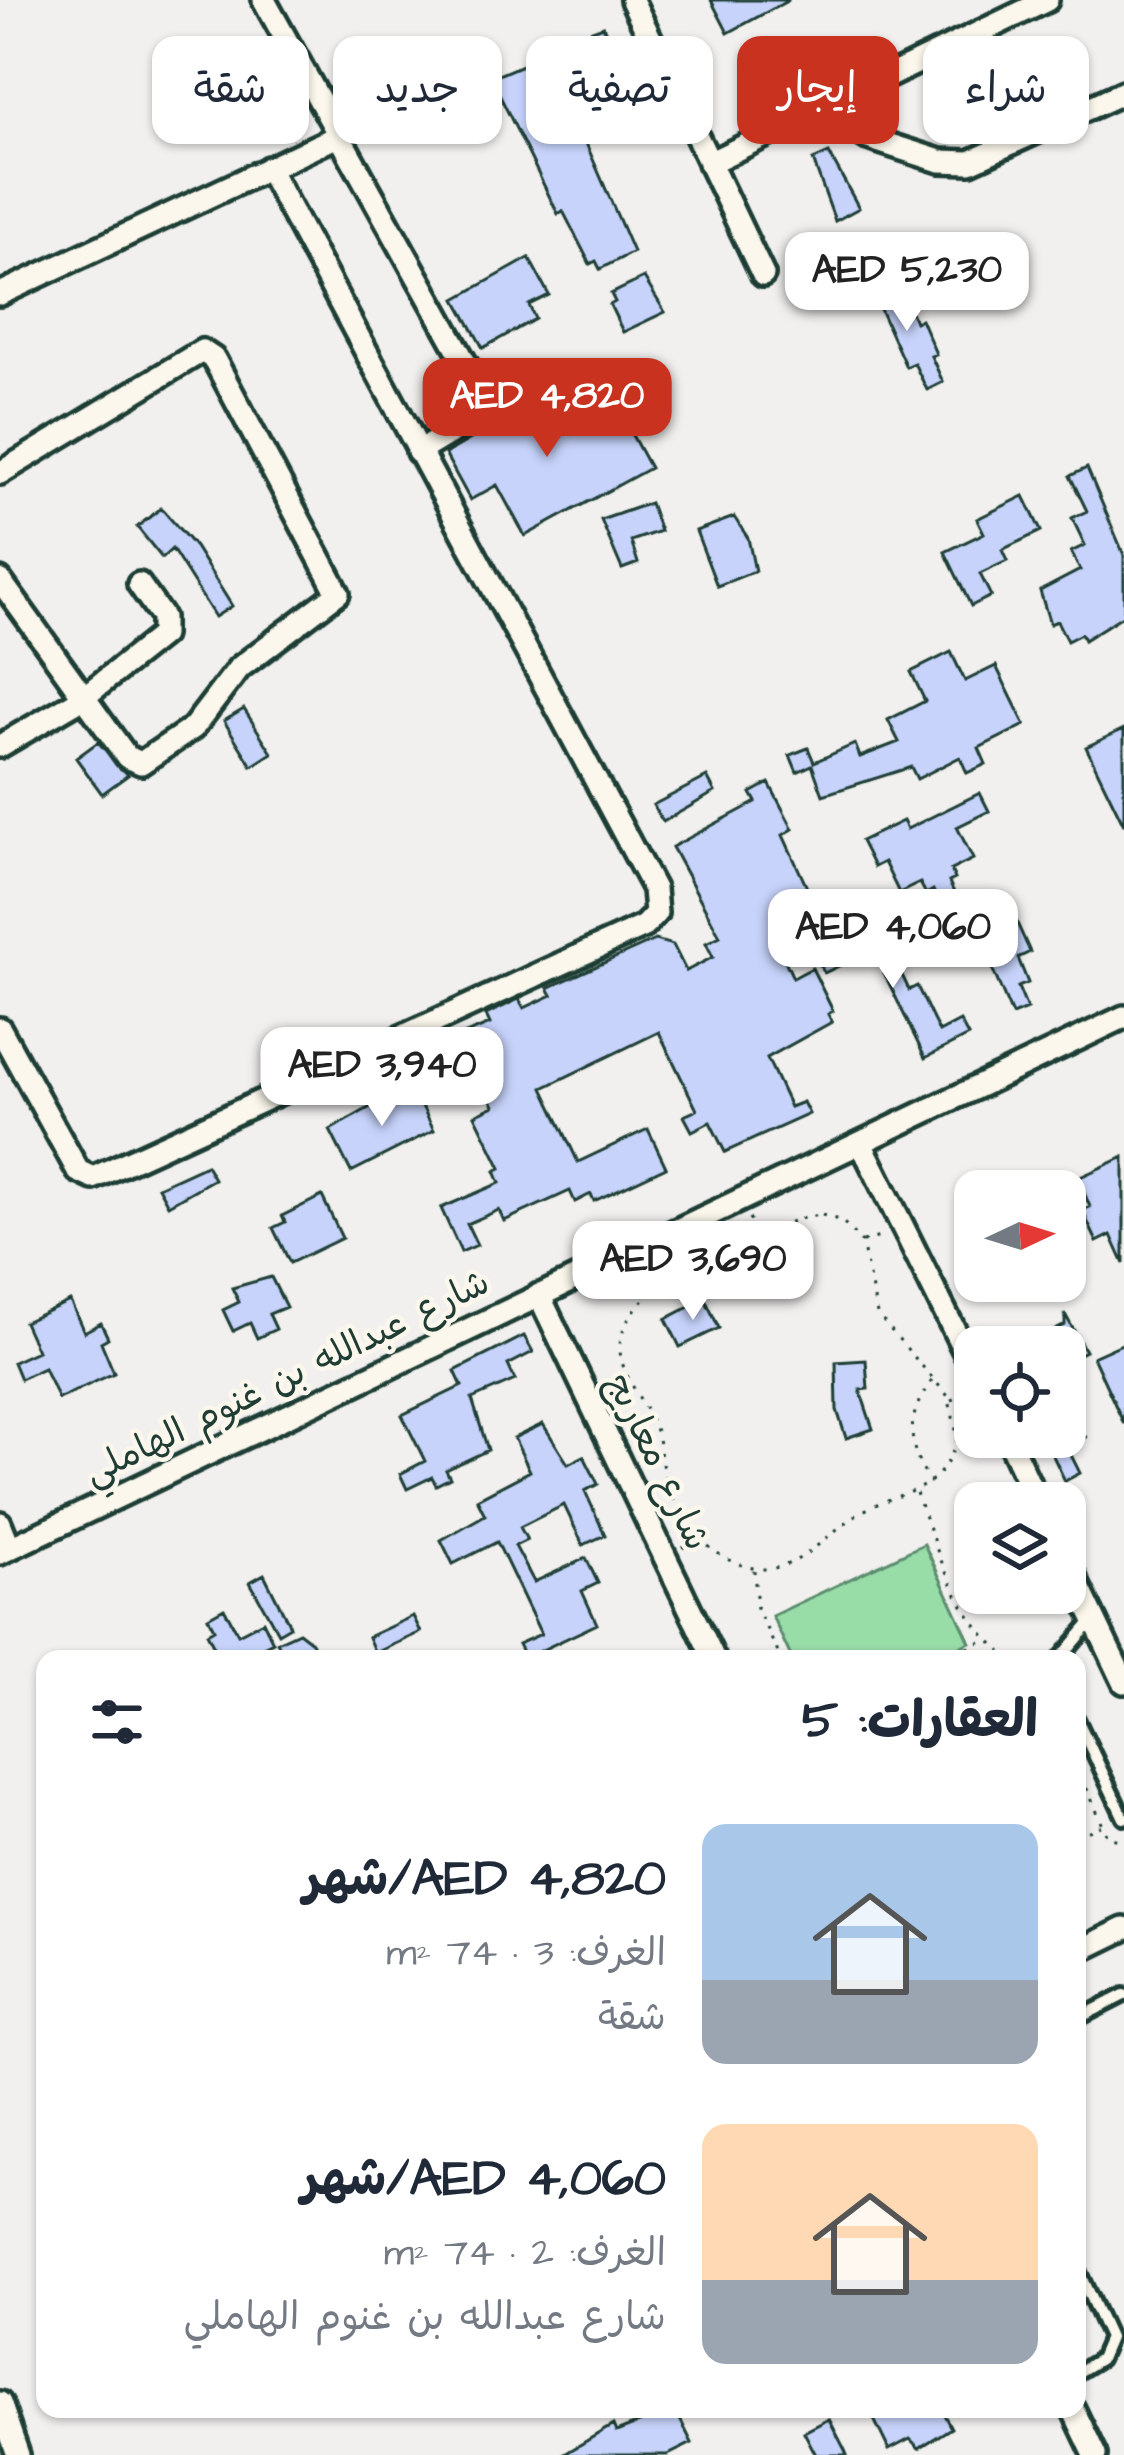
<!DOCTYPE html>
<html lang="ar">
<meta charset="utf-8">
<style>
body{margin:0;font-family:"Architects Daughter","Playpen Sans Arabic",sans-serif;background:#f2f2f3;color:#1f2937;direction:rtl;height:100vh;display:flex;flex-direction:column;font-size:45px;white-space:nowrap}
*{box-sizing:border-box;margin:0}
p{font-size:39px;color:#747a83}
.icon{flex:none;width:66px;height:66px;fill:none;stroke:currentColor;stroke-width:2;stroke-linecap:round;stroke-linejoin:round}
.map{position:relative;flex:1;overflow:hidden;direction:ltr}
.sheet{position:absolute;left:36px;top:1650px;width:1050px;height:768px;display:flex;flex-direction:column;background:#fff;border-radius:24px;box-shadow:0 3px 9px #0004;direction:rtl}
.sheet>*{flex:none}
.hud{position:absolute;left:36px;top:36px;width:1053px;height:108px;direction:rtl;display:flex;gap:24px}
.needle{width:78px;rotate:86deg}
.tools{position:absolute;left:954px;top:1170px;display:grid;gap:24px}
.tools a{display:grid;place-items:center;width:132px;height:132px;border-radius:24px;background:#fff;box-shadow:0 3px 9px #0004;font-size:60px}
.price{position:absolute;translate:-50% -102px;padding:0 27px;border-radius:24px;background:#fff;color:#222;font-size:39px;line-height:78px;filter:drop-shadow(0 3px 6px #0008)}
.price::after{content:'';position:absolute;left:50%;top:72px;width:36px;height:27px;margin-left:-18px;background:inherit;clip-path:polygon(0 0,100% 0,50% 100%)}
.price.current{background:#c8321e;color:#fff}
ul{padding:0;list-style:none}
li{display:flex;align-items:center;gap:36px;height:300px;padding:0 48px}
li span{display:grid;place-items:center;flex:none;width:336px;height:240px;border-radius:24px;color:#555}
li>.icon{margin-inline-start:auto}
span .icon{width:144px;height:144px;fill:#fffc;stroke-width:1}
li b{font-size:51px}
h2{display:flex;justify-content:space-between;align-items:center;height:144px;padding:0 48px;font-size:51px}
.pill{padding:0 42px;border-radius:24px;background:#fff;box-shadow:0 3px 9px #0004;font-size:42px;line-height:108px}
.pill.current{background:#c8321e;color:#fff}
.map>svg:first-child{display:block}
.green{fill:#98dca8;stroke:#5c8c6e;stroke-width:3}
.building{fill:#c7d3fb;stroke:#1f3d34;stroke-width:3}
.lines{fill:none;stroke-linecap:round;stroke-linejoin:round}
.lane-casing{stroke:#1f3d34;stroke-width:20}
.street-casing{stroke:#1f3d34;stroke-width:30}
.path{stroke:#1f3d34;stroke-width:3;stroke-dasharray:3 9;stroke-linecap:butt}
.lane{stroke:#fbf7ec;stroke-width:10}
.street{stroke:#fbf7ec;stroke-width:21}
.labels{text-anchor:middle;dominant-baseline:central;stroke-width:9;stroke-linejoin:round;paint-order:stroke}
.street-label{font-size:36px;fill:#1f3d34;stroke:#fbf7ec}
</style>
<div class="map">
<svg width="1124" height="2455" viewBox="0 0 1124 2455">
<rect width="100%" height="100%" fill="#f1f0ef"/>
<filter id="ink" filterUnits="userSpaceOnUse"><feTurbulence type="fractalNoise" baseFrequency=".00833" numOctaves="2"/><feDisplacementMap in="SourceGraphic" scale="24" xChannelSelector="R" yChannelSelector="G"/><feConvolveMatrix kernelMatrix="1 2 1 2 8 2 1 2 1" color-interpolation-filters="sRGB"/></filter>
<g filter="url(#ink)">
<path class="green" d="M924,1544L970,1642L935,1659H792L772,1616Z"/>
<path class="building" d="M711,0H789L728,33Z
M603,26L610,41L586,53L600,92L620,82L627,96L576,120L633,252L600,269L596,261L590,264L563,211L558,214L491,78L534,60L530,52Z
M829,153L859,208L835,221L813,160Z
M529,258L549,295L529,305L535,319L483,348L456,299Z
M880,271L900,316L911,312L915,322L921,319L936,354L931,356L943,382L927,390L914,363L906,367L866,278Z
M644,278L665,312L623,332L610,305L615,302L611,294Z
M565,384L592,433L622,417L650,468L525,536L497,485L470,500L445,454Z
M1087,468L1124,555V615L1084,640L1081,634L1067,641L1057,621L1050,624L1040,591L1080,570L1071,552L1085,545L1072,518L1087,511L1070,476Z
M1024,496L1041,531L1002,550L1007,561L980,574L991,596L971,606L945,552L984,533L977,519Z
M650,503L660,531L631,541L638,563L622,569L601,520Z
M161,508L195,547L232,606L215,617L172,549L162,558L137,527Z
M734,517L748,538L755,571L717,586L696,531Z
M951,652L965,681L996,666L1025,725L979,748L986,764L967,773L960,757L917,779L911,767L823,795L812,765L797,772L790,755L808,748L814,762L855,744L860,757L899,742L888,720L925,701L911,672Z
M244,709L272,753L252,766L224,721Z
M1124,729V825L1086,747Z
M98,742L128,775L102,794L76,758Z
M707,777L715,792L663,822L653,805Z
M769,783L793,829L783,835L814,903L801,909L813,935L781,952L793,978L812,968L833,1011L828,1014L832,1022L767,1058L790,1107L803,1102L809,1114L725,1152L710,1122L692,1131L684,1116L697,1110L659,1032L543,1088L578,1162L648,1129L666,1167L594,1201L591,1194L575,1202L570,1191L504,1221L499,1210L467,1224L477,1245L461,1252L441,1208L500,1183L495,1171L501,1168L475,1115L494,1106L473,1059L452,1068L442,1044L490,1024L486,1015L519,999L524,1008L552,995L548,988L655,940L673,945L686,971L713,957L706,943L720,936L672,847L756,802L751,793Z
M980,793L989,811L957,827L973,859L951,870L955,879L949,882L958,901L942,909L933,890L926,894L920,883L899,893L884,862L874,867L861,841L903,821L907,829Z
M1012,912L1030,952L1018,958L1028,983L1018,987L1027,1009L1012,1015L975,928Z
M839,933L846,947L866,937L872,948L886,941L909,990L917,986L939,1032L960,1021L968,1036L925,1058L873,950L824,973L812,947Z
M411,1084L434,1130L351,1172L330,1130Z
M1124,1157V1264L1111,1235L1097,1242L1082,1210L1090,1207L1078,1178Z
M206,1165L214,1179L168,1205L158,1187Z
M322,1196L342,1238L290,1263L273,1228L285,1222L282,1216Z
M271,1277L286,1307L269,1314L276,1329L257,1338L250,1323L233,1331L223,1310L239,1302L232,1288Z
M705,1299L719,1328L680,1347L666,1319Z
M70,1301L84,1332L101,1323L108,1338L101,1342L114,1373L58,1399L44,1368L20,1379L13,1362L37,1351L24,1322Z
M1065,1314L1085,1351L1065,1361V1347H1022L1065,1325Z
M524,1336L533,1352L508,1365L515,1380L472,1399L488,1450L446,1470L450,1478L436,1485L432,1477L407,1489L400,1474L425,1461L402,1415L462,1386L455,1371Z
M1124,1343V1424L1093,1357Z
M866,1360L868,1389L860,1390L873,1429L846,1438L837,1410L836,1362Z
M543,1424L568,1464L584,1456L598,1484L585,1491L605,1535L583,1545L564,1505L520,1527L527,1540L515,1546L534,1582L586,1558L598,1583L582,1591L597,1624L525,1658L518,1644L541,1634L497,1542L453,1564L441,1540L485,1515L477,1499L530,1471L514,1438Z
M1044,1437H1087L1067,1447L1080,1473L1065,1481Z
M264,1574L290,1626L278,1633L250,1582Z
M224,1608L238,1634L263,1621L273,1642L239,1659H220L207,1633L214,1629L208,1617Z
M413,1616L421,1632L375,1653L368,1637Z
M299,1632L312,1642L321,1659H286L277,1642Z
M675,2409L692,2443L668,2455H563L613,2425L616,2432Z
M869,2409H941L951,2428L919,2448L910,2439L889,2450Z
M829,2419L845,2450L847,2455H816L804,2432Z"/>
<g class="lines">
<g class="lane-casing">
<path id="lane" d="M1060,1659L1094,1619
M1077,1719L1124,1818
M1077,2019L1124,1995
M1077,2268L1109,2338L1100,2359L1077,2373"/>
</g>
<g class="street-casing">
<path id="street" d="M264,0L482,393L483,407L476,417L418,452
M632,0L763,275
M820,108L868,138L940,161L970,162L1124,92
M709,163L1047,0
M0,294L340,135
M0,473L202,351L214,359L338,593L239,668L193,728L141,763L127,757L0,580
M0,746L84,697L162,635V617L139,584
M0,1029L78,1171L93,1178L644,926L656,913L654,889L268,168
M861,1143L975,1372
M539,1295L714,1659
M1007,1437L1038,1503
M0,1523L10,1548
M0,1553L1124,1017
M1065,1558L1124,1682
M1077,1952L1124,1929
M0,2403L18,2455
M1073,2409L1095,2455"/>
</g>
<path class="path" d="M822,1215L842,1221L862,1243L877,1314L948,1396L958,1438C938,1497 910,1486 863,1511C827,1530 800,1576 753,1568C706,1559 675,1515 664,1473C660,1458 660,1442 655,1428C633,1377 594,1352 645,1298C698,1270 762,1221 822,1215Z
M749,1218L758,1236
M863,1242L883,1236
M952,1400L971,1393
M628,1432L649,1419
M931,1483C905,1447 906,1413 934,1378
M916,1493C939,1554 956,1619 1011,1659
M683,1548L699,1537
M754,1570L757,1609L781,1659
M946,1659L986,1639
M1077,1766L1108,1837L1124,1841
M1077,1836L1101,1826"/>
<use href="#lane" class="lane"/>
<use href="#street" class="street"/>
</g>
</g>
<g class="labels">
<g class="street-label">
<text transform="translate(287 1378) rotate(-26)">شارع عبدالله بن غنوم الهاملي</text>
<text transform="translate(657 1462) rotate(64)">شارع معاريج</text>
</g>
</g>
</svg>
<div class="tools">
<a><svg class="needle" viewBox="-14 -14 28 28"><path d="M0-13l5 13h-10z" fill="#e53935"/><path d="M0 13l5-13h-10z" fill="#747a83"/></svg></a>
<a><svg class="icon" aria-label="locate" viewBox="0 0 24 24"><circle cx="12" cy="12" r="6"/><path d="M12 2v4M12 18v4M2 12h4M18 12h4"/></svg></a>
<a><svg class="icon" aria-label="layers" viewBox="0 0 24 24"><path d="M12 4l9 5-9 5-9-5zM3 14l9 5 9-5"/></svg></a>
</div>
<b class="price" style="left:907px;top:334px">AED 5,230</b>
<b class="price current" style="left:547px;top:460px">AED 4,820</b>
<b class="price" style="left:893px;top:991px">AED 4,060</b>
<b class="price" style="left:382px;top:1129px">AED 3,940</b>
<b class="price" style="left:693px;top:1323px">AED 3,690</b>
<div class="hud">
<a class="pill">شراء</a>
<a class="pill current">إيجار</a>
<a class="pill">تصفية</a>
<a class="pill">جديد</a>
<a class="pill">شقة</a>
</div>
<section class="sheet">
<h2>العقارات: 5<svg class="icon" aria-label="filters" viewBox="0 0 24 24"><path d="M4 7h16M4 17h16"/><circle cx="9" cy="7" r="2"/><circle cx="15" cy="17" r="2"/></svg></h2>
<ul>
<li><span style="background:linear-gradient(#a9c7e8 65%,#9aa5b1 0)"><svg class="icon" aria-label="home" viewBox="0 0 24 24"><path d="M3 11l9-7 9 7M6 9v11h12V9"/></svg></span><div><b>AED 4,820/شهر</b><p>الغرف: 3 · 74 m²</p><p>شقة</p></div></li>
<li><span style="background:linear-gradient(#ffd9b3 65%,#9aa5b1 0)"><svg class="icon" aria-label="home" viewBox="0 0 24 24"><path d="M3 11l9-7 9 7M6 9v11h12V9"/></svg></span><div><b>AED 4,060/شهر</b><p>الغرف: 2 · 74 m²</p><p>شارع عبدالله بن غنوم الهاملي</p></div></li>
</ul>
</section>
</div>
